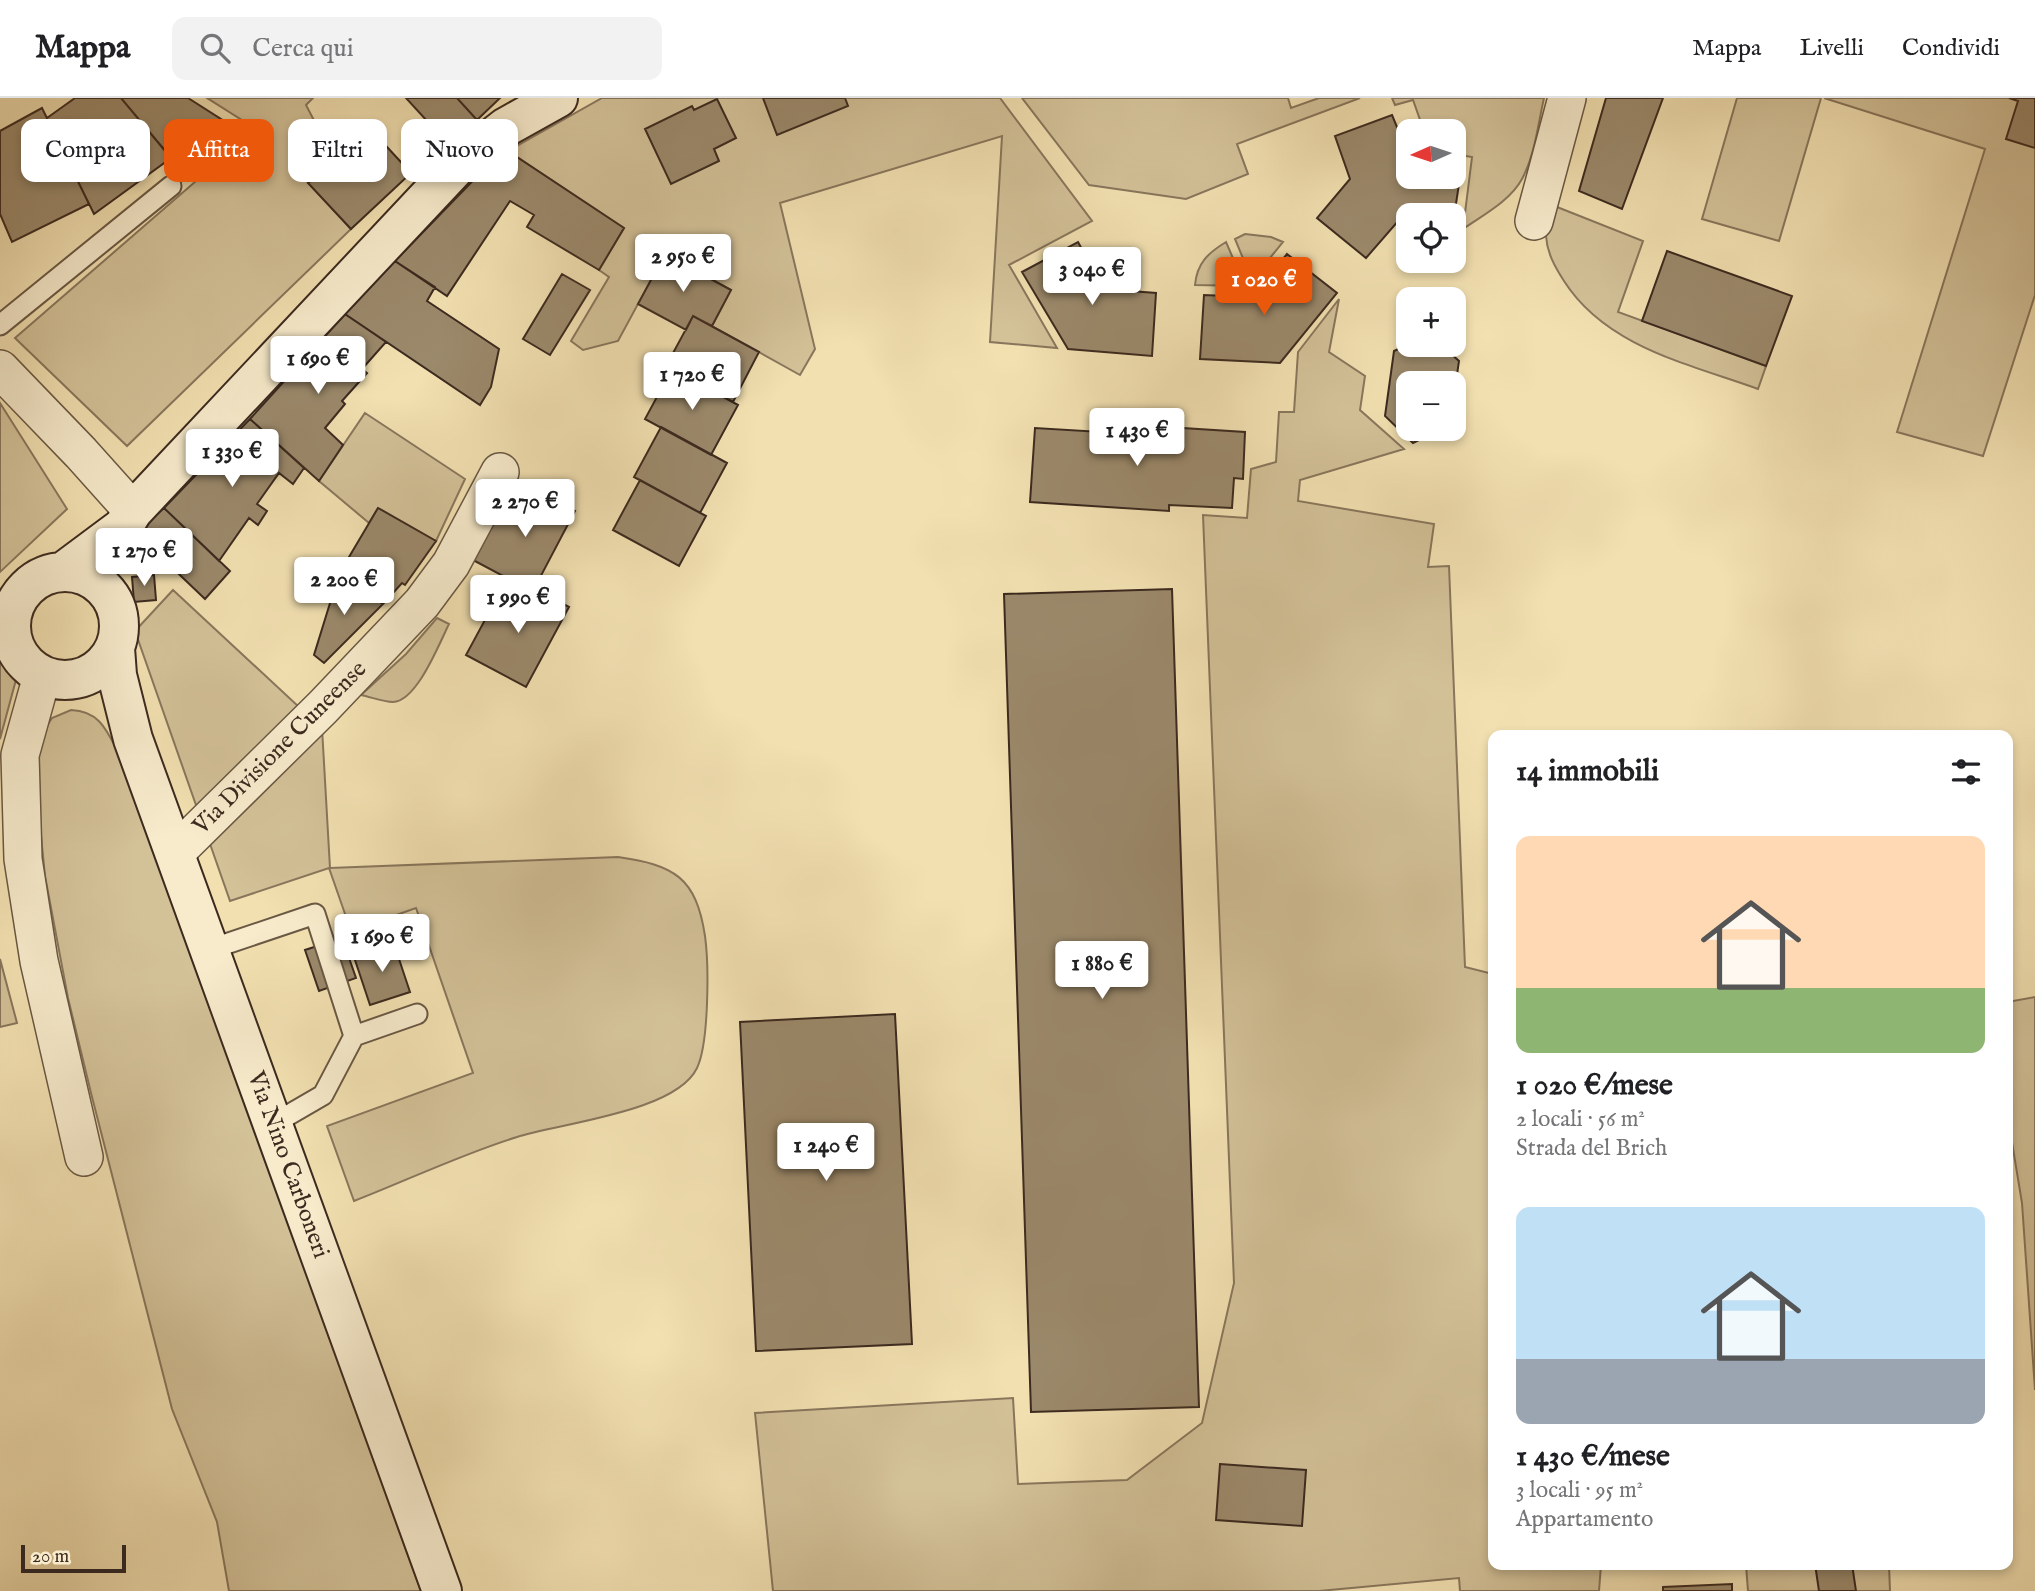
<!DOCTYPE html>
<html lang="it">
<meta charset="utf-8">
<style>
body{margin:0;font-family:"IM FELL English",serif;background:#f2f2f2;color:#202124;height:100vh;display:flex;flex-direction:column;font-size:26px;white-space:nowrap}
*{box-sizing:border-box;margin:0}
p{font-size:23px;color:#757577}
.icon{flex:none;width:38px;height:38px;fill:none;stroke:currentColor;stroke-width:2;stroke-linecap:round;stroke-linejoin:round}
.map{position:relative;flex:1;overflow:hidden}
.panel{position:absolute;left:1488px;top:632px;width:525px;height:840px;display:flex;flex-direction:column;background:#fff;border-radius:14px;box-shadow:0 4px 10px #0003}
.panel>*{flex:none}
.banner{position:absolute;left:21px;top:21px;width:665px;height:63px;display:flex;gap:14px}
.needle{width:46px;rotate:267deg}
.tools{position:absolute;left:1396px;top:21px;display:grid;gap:14px}
.tools a{display:grid;place-items:center;width:70px;height:70px;border-radius:14px;background:#fff;box-shadow:0 4px 10px #0003;font-size:35px}
.scale{position:absolute;left:21px;bottom:18px;width:105px;box-sizing:border-box;padding-left:7px;border:4px solid #3c2a1f;border-top:0;font-size:19px;line-height:24px;white-space:nowrap;color:#3c2a1f;-webkit-text-stroke:5px #f7ebcc;paint-order:stroke}
.price{position:absolute;translate:-50% -60px;padding:0 16px;border-radius:7px;background:#fff;color:#222;font-size:23px;line-height:46px;filter:drop-shadow(0 2px 4px #0008)}
.price::after{content:'';position:absolute;left:50%;top:42px;width:21px;height:16px;margin-left:-10px;background:inherit;clip-path:polygon(0 0,100% 0,50% 100%)}
.price.selected{background:#ea580c;color:#fff}
ul{padding:0;list-style:none}
li{display:grid;align-content:center;gap:14px;height:371px;padding:0 28px}
li span{display:grid;place-items:center;height:217px;border-radius:14px;color:#555}
li>.icon{margin-inline-start:auto}
span .icon{width:126px;height:126px;fill:#fffc;stroke-width:1}
li b{font-size:30px}
h2{display:flex;justify-content:space-between;align-items:center;height:84px;padding:0 28px;font-size:30px}
.tag{padding:0 24px;border-radius:14px;background:#fff;box-shadow:0 4px 10px #0003;font-size:24px;line-height:63px}
.tag.selected{background:#ea580c;color:#fff}
header{display:flex;align-items:center;gap:42px;box-sizing:border-box;height:98px;padding:0 35px;background:#fff;border-bottom:2px solid #e0e0e0}
header strong{font-size:33px}
nav{display:flex;gap:38px;margin-inline-start:auto;font-size:24px}
.search{width:490px;height:63px;background:#f2f2f2;display:flex;align-items:center;gap:18px;box-sizing:border-box;padding:0 24px;border-radius:14px;color:#757577;font-size:26px}
.map>svg:first-child{display:block}
.green{fill:#d3c198;stroke:#88765c;stroke-width:2}
.building{fill:#9b896b;stroke:#3c2a1f;stroke-width:2}
.lines{fill:none;stroke-linecap:round;stroke-linejoin:round}
.lane-casing{stroke:#6a5844;stroke-width:23}
.street-casing{stroke:#6a5844;stroke-width:40}
.secondary-casing{stroke:#3c2a1f;stroke-width:42}
.lane{stroke:#f7ebcc;stroke-width:19}
.street{stroke:#f7ebcc;stroke-width:37}
.secondary{stroke:#f7ebcc;stroke-width:38}
.labels{text-anchor:middle;dominant-baseline:central;stroke-width:7;stroke-linejoin:round;paint-order:stroke}
.street-label{font-size:24px;fill:#3c2a1f;stroke:#f7ebcc}
</style>
<header>
<strong>Mappa</strong>
<div class="search"><svg class="icon" aria-label="search" viewBox="0 0 24 24"><circle cx="10" cy="10" r="6"/><path d="M15 15l6 6"/></svg>Cerca qui</div>
<nav><a>Mappa</a><a>Livelli</a><a>Condividi</a></nav>
</header>
<div class="map">
<svg width="2035" height="1493" viewBox="0 0 2035 1493">
<rect width="100%" height="100%" fill="#f2e0b1"/>
<filter id="stains"><feTurbulence type="fractalNoise" baseFrequency=".00286" numOctaves="4"/><feColorMatrix values="0 0 0 0 .2 0 0 0 0 .09 0 0 0 0 .02 0 0 0 .5 -.17"/></filter>
<radialGradient id="worn" r=".72"><stop offset=".6" stop-color="#630" stop-opacity="0"/><stop offset="1" stop-color="#630" stop-opacity=".3"/></radialGradient>
<path class="green" d="M207,0H313L306,7L336,65L308,85L351,131L127,348L15,240L256,31Z
M602,0H1000L1092,123L1009,167L1057,250L990,244L1002,38L780,105L815,251L800,277L712,228L731,192L665,156L618,243L583,252L571,243L609,179L599,172L624,130L508,53Z
M1022,0H1288L1291,10L1319,0H1360L1237,46L1248,76L1186,101L1089,87Z
M1392,0H1544C1538,26 1535,57 1522,81C1510,103 1483,117 1463,131L1472,59L1454,56V33H1424L1413,2L1395,7Z
M1737,0H1821L1779,143L1702,121Z
M1824,0H2035V197L1983,358L1897,334L1985,51Z
M1552,107L1643,143L1618,214L1766,268L1758,291C1689,266 1606,249 1564,183C1555,169 1547,155 1546,138C1546,128 1550,116 1552,107Z
M1245,136L1271,139L1283,144L1252,182L1235,141Z
M1226,144L1245,188L1195,187C1197,165 1208,155 1226,144Z
M1339,201L1329,254L1365,278L1360,312L1404,351L1300,382L1298,403L1434,426L1428,469L1449,468L1465,869L1493,876V1466L1601,1467L1599,1493H1460L1459,1480L1319,1493H773L755,1315L1013,1300L1018,1386L1127,1382L1202,1325L1234,1185L1203,417L1247,420L1251,371L1276,364L1279,314H1294L1298,254Z
M0,305L67,411L0,474Z
M365,315L465,381L436,443L378,410L369,425L319,383Z
M173,492L299,609L197,710L135,533Z
M437,520L449,526C439,546 417,603 393,604C383,604 371,599 361,597L406,556Z
M4,562L14,566L17,578L0,641V566Z
M71,612C100,613 107,633 119,656L421,1493H229L217,1424L172,1311L91,995L68,900L45,778L38,707V660L45,631L52,620Z
M322,630L330,770L618,759C674,767 696,779 705,838C709,867 709,945 697,970C676,1014 561,1025 517,1039C462,1056 408,1082 354,1103L327,1028L473,975L416,810L351,833L329,770L230,803L209,743Z
M0,861L17,925L0,929Z
M2035,899V1292L2022,1105L2007,1014V904Z
M1746,1467H1889L1890,1493H1748Z"/>
<path class="building" d="M75,0H121L171,60L94,116L47,20Z
M121,0H188L224,23L178,68Z
M406,0H457L477,22L435,62L413,39L428,24Z
M457,0H500L477,22Z
M763,0H845L848,8L777,37Z
M1606,0H1663L1622,111L1579,93Z
M2035,0V50L2006,41L2018,3L2009,0Z
M717,1L736,40L714,51L719,63L671,86L645,31L692,8L694,12Z
M42,10L89,106L12,144L0,116V33Z
M1392,17L1409,58V79H1454V65L1462,66L1454,119L1409,117V123L1399,122L1366,160L1317,120L1350,81L1335,38Z
M376,37L411,75L351,131L308,85Z
M508,53L624,130L599,172L527,129L534,117L510,103L447,198L395,163L491,64Z
M1078,144L1104,191L1156,195L1152,258L1068,251L1022,174Z
M1667,153L1792,198L1766,268L1642,223Z
M665,156L731,192L712,228L693,218L686,232L638,206Z
M1287,156L1337,195L1280,265L1200,261L1204,197L1251,199Z
M395,163L435,189L427,203L499,251L491,289L480,307L345,216Z
M562,176L590,192L550,257L523,241Z
M345,216L386,244L362,271L367,275L342,303L345,306L325,330L343,347L319,383L250,321Z
M693,218L759,254L733,304L666,268Z
M1409,246L1441,247L1459,263L1454,297V285H1409V331H1441L1413,345L1385,318L1394,253Z
M672,271L738,307L711,357L645,321Z
M250,321L304,370L293,386L279,375L257,406L267,413L258,427L249,420L219,463L164,410Z
M1151,328L1245,334L1243,381L1234,380L1232,410L1169,407V413L1030,404L1035,330L1151,337Z
M661,329L727,365L700,415L634,379Z
M640,382L706,418L679,468L613,432Z
M532,390L575,413L534,491L525,486L524,489L473,462L500,411L516,420Z
M164,410L230,473L205,501L136,435Z
M378,410L436,443L405,487L402,485L383,506L339,476Z
M339,476L383,506L324,565L314,557Z
M154,477L156,502L134,504L132,479Z
M525,486L569,509L526,589L466,557L493,507L509,516Z
M1172,491L1199,1309L1031,1314L1004,496Z
M342,840L356,880L319,893L305,852Z
M394,846L410,894L370,907L354,859Z
M895,916L912,1246L756,1253L740,924Z
M1220,1366L1306,1372L1302,1428L1216,1422Z
M1815,1466H1852L1856,1493H1819Z
M1732,1486V1493H1663V1489Z"/>
<g class="lines">
<g class="lane-casing">
<path id="lane" d="M0,227L171,88
M211,851L315,816L354,938L323,997L273,1026
M354,938L417,916"/>
</g>
<g class="street-casing">
<path id="street" d="M1534,123L1567,0
M0,271L81,355L133,413
M42,578L20,657L23,761L39,863L84,1059
M176,754L323,609L422,505L451,466L500,374"/>
</g>
<g class="secondary-casing">
<path id="secondary" d="M64,473L123,429L133,413L460,65L506,29L558,0
M11 528a54 54 0 1 1 108 0a54 54 0 1 1-108 0Z
M115,550L117,577L133,641L442,1493"/>
</g>
<use href="#lane" class="lane"/>
<use href="#street" class="street"/>
<use href="#secondary" class="secondary"/>
</g>
<g class="labels">
<g class="street-label">
<text transform="translate(280 650) rotate(-45)">Via Divisione Cuneense</text>
<text transform="translate(288 1067) rotate(70)">Via Nino Carboneri</text>
</g>
</g>
<rect width="100%" height="100%" filter="url(#stains)"/>
<rect width="100%" height="100%" fill="url(#worn)"/>
</svg>
<div class="tools">
<a><svg class="needle" viewBox="-14 -14 28 28"><path d="M0-13l5 13h-10z" fill="#e53935"/><path d="M0 13l5-13h-10z" fill="#757577"/></svg></a>
<a><svg class="icon" aria-label="locate" viewBox="0 0 24 24"><circle cx="12" cy="12" r="6"/><path d="M12 2v4M12 18v4M2 12h4M18 12h4"/></svg></a>
<a>+</a>
<a>−</a>
</div>
<div class="scale">20 m</div>
<b class="price" style="left:683px;top:196px">2 950 €</b>
<b class="price" style="left:1092px;top:209px">3 040 €</b>
<b class="price selected" style="left:1264px;top:219px">1 020 €</b>
<b class="price" style="left:318px;top:298px">1 690 €</b>
<b class="price" style="left:692px;top:314px">1 720 €</b>
<b class="price" style="left:1137px;top:370px">1 430 €</b>
<b class="price" style="left:232px;top:391px">1 330 €</b>
<b class="price" style="left:525px;top:441px">2 270 €</b>
<b class="price" style="left:144px;top:490px">1 270 €</b>
<b class="price" style="left:344px;top:519px">2 200 €</b>
<b class="price" style="left:518px;top:537px">1 990 €</b>
<b class="price" style="left:382px;top:876px">1 690 €</b>
<b class="price" style="left:1102px;top:903px">1 880 €</b>
<b class="price" style="left:826px;top:1085px">1 240 €</b>
<div class="banner">
<a class="tag">Compra</a>
<a class="tag selected">Affitta</a>
<a class="tag">Filtri</a>
<a class="tag">Nuovo</a>
</div>
<section class="panel">
<h2>14 immobili<svg class="icon" aria-label="filters" viewBox="0 0 24 24"><path d="M4 7h16M4 17h16"/><circle cx="9" cy="7" r="2"/><circle cx="15" cy="17" r="2"/></svg></h2>
<ul>
<li><span style="background:linear-gradient(#ffd9b3 70%,#8fb573 0)"><svg class="icon" aria-label="home" viewBox="0 0 24 24"><path d="M3 11l9-7 9 7M6 9v11h12V9"/></svg></span><div><b>1 020 €/mese</b><p>2 locali · 56 m²</p><p>Strada del Brich</p></div></li>
<li><span style="background:linear-gradient(#bfe0f5 70%,#9aa5b1 0)"><svg class="icon" aria-label="home" viewBox="0 0 24 24"><path d="M3 11l9-7 9 7M6 9v11h12V9"/></svg></span><div><b>1 430 €/mese</b><p>3 locali · 95 m²</p><p>Appartamento</p></div></li>
</ul>
</section>
</div>
